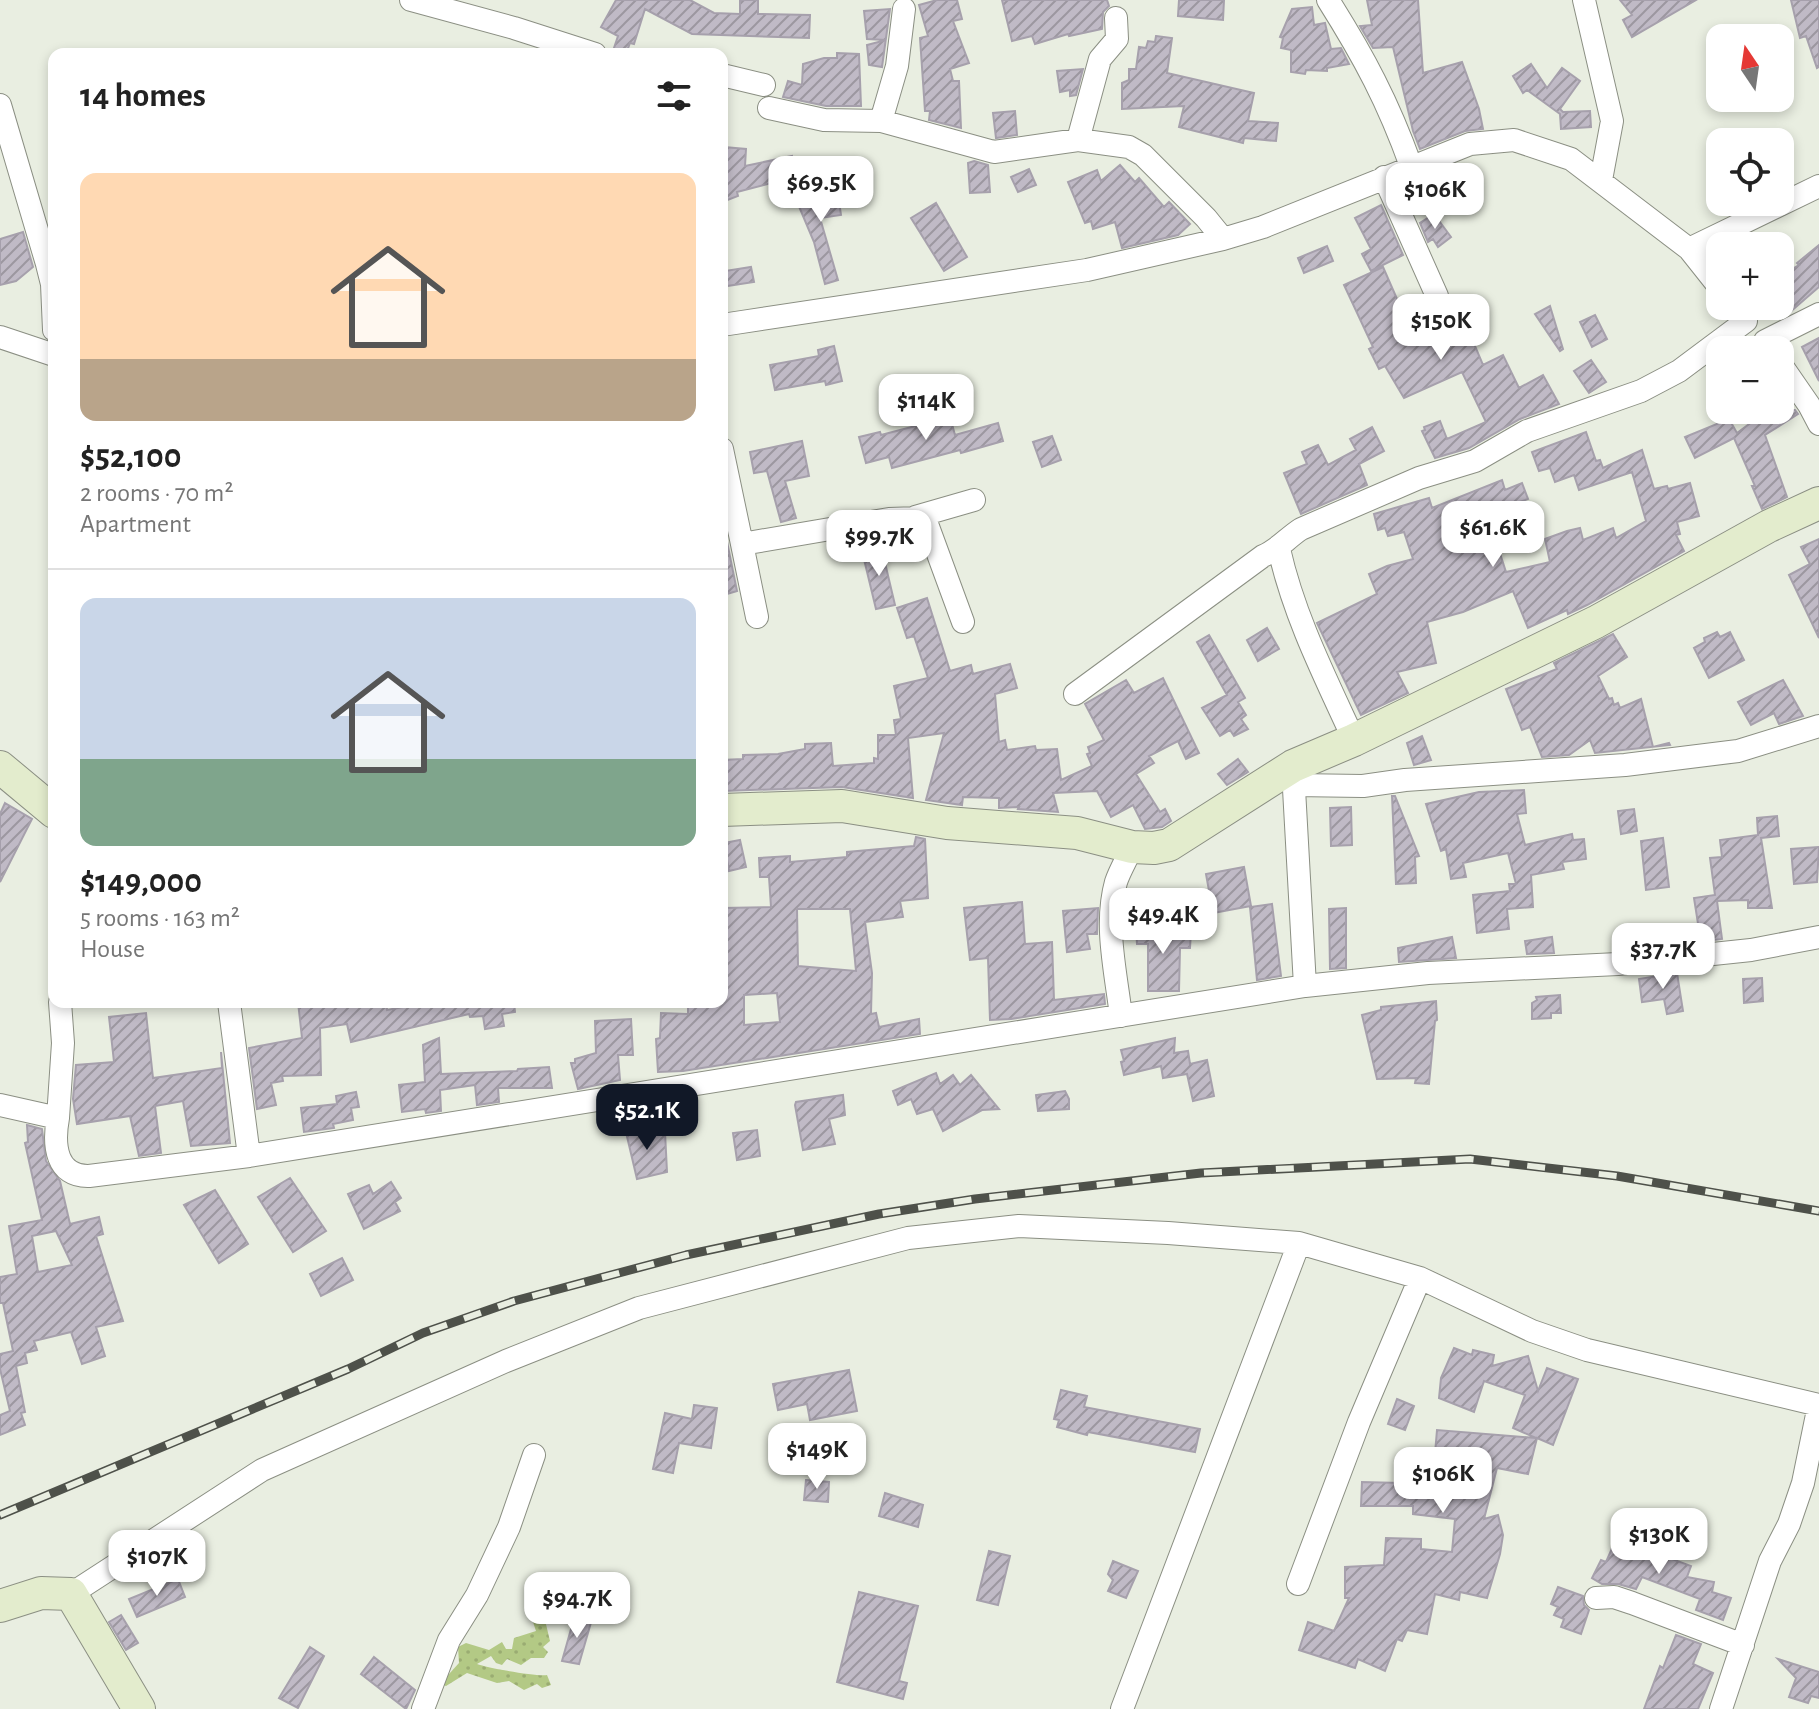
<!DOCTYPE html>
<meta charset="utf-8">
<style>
body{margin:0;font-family:"Alegreya Sans",sans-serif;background:#f6f6f6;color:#222;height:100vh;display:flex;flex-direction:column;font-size:30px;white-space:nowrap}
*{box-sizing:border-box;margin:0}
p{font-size:26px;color:#767676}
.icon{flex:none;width:44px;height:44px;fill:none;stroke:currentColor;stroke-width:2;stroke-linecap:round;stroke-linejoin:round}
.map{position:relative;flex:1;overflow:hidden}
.details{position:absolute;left:48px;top:48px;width:680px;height:960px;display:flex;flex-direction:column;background:#fff;border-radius:16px;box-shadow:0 4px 12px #0003}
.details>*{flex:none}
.needle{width:52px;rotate:347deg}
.buttons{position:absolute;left:1706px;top:24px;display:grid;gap:16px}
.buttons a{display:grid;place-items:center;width:88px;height:88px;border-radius:16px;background:#fff;box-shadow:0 4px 12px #0003;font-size:40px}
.price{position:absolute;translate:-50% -68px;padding:0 18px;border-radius:16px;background:#fff;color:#222;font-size:26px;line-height:52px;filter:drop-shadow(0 2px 4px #0008)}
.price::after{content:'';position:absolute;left:50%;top:48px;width:24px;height:18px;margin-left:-12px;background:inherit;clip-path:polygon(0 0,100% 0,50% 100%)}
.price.current{background:#111827;color:#fff}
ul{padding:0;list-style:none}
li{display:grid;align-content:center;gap:16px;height:424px;padding:0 32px}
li+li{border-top:2px solid #e0e0e0}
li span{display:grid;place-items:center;height:248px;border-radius:16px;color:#555}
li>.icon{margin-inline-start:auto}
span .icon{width:144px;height:144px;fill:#fffc;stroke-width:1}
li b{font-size:34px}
h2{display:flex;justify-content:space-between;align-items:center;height:96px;padding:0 32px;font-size:34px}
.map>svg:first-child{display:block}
.grass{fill:url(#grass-dots)}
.building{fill:url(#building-hatch);stroke:#a6a0ac;stroke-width:2;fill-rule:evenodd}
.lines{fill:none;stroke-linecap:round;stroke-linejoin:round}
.minor-casing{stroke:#8b8f83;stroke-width:24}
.secondary-casing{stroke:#8b8f83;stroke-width:34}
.minor{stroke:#fff;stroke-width:22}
.secondary{stroke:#e3eccd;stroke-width:32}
.rail-casing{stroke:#4e514a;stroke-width:9}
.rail{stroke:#e9eee1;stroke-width:6;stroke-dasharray:18;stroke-linecap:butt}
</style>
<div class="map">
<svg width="1819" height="1709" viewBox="0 0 1819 1709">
<defs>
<pattern id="grass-dots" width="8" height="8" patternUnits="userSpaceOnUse" patternTransform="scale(2)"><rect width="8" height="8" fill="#b3c985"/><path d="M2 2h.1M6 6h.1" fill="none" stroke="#9aac72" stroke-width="1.8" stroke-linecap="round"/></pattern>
<pattern id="building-hatch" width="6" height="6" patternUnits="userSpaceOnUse" patternTransform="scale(2)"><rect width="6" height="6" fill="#c0bac6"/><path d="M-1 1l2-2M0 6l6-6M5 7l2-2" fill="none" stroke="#9c97a0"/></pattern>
</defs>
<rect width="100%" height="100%" fill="#e9eee1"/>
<path class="grass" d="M532,1619L545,1620L550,1641L543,1647L548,1652L544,1658H531L521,1665L507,1659L502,1665L496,1663L491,1656L477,1664C487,1668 539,1677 547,1675L551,1685L542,1688L537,1684L524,1690L509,1681L497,1683L467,1673L446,1686L440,1684L459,1663L458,1647L466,1643L489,1650L502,1642L506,1649H512L514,1638L536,1631Z"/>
<path class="building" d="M616,0H690L714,13L740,14V0H758V14L810,15L809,38L692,34L645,9L634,44L630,43L626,54H612L618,36L601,27Z
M937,0H957L962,19L953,21L969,63L950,69L953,81H959L961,128L929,120L930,111H925L920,38L928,36L919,5Z
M1002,0H1107L1109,6L1103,12L1102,29L1069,36L1068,34L1035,44L1032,36L1012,41Z
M1179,0H1224L1223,20L1178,16Z
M1367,0H1418L1423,73L1462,62L1479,109L1483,129L1465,131L1420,149L1413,131L1393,47L1373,48L1360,26L1372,25Z
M1620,0H1696L1632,37L1623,20L1632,15Z
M1791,0H1819V67L1817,68L1806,36L1800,38Z
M1312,7L1314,25L1325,23L1331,49L1341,48L1349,64L1327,68V71L1306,70L1305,74L1291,72V50L1281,48L1283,38L1280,37L1292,9Z
M890,9L882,67L869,65L867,45L886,40L867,39L864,11Z
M1156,36L1172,38L1167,73L1254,93L1248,121L1278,123L1276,141L1244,138L1243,143L1179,127L1184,106L1122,109V83L1129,80V69H1136L1139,47L1146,48L1148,41L1155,42Z
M837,53L859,54L861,106H826L783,97L788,81L802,85L803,64L824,58H837Z
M1531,64L1547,88L1562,68L1580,81L1560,109L1563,112L1590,111L1591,127L1561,129L1560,114L1527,90L1523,93L1513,76Z
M1083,69L1076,95L1070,96V90L1060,92L1057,71Z
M1015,111L1017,135L996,138L993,113Z
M724,147L746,149L745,166L792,156L794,164L799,163L805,191L783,196L779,181L737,192L738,196L725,201L722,195Z
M974,161L988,165L990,192L970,193L968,163Z
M1120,165L1135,182L1139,178L1164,207L1169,202L1190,224L1178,235L1122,248L1115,222L1093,229L1091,221L1085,223L1068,182L1097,170L1101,181Z
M1029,169L1036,185L1018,192L1011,177Z
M837,188L841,215L820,218L838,280L825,284L814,242L795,197L813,189L814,191Z
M936,203L967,257L944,271L911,218Z
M1381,205L1403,255L1371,271L1362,254L1371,249L1355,218Z
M1434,214L1451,237L1438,247L1433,239L1428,242L1420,223Z
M23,232L33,267L16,281L0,285V239Z
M1819,245V287L1789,313L1780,318V276L1799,265L1797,263Z
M1327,246L1333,261L1304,273L1298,258Z
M751,267L754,282L727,286L725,271Z
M1383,267L1404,315L1426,304L1435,310L1446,306L1452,318L1461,313L1483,365L1503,355L1519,388L1543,375L1559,404L1520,419L1469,448L1435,458L1422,431L1425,430L1424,427L1440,421L1447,439L1486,422L1462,372L1404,398L1385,366L1379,369L1369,349L1373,347L1344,285Z
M1550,306L1563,349L1560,351L1535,314Z
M1595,315L1607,339L1592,347L1580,322Z
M1819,338V381L1802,347Z
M834,346L842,381L826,385L825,381L775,390L770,365L819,356L818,350Z
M1591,360L1606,382L1589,393L1574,371Z
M1768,410H1795L1798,414L1765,435L1787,497L1762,509L1752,486H1755L1734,438L1695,458L1685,437L1729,419L1737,433Z
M950,417L955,435L998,423L1003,441L961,453L960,450L892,468L889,457L866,463L859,437L880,432L881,435Z
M1372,427L1384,451L1359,464L1367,485L1301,514L1284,473L1307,464L1302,452L1318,445L1328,465L1356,450L1350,439Z
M1586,432L1596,461L1600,460L1603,468L1642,450L1654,489L1667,486L1668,489L1690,483L1699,516L1677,522L1680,534L1676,535L1684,551L1587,605L1568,614L1567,610L1528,628L1513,591L1463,612L1427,622L1436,663L1397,672L1408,693L1361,715L1317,623L1377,594L1369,574L1387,566L1413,559L1404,532L1388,536L1385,528L1378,530L1374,514L1429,498L1432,508L1502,480L1505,490L1522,483L1528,499L1487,513L1506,572L1550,562L1545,539L1567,531L1580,528L1583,540L1613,528L1616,538L1646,521L1632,472L1579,490L1574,475L1555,482L1550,468L1539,471L1532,452Z
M1052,436L1061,460L1042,467L1033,442Z
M802,441L809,476L785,481L796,518L781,522L767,471L754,473L750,452Z
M722,517L737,591L727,594L722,572Z
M1819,539V638L1789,575L1810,564L1801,547Z
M881,546L895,605L876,609L862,551Z
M927,598L950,671L971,665L973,674L1010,664L1017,688L995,694L999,742L1005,740L1007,750L1035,746L1036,750L1057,749L1061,780L1092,766L1087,754L1090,753L1088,747L1104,740L1085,704L1126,680L1134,693L1163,678L1199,753L1186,759L1178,741L1149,756L1154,763L1136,774L1160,812L1165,809L1171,821L1162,827L1145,829L1133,805L1111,817L1097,791L1053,793L1058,812L1018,809L1019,807L999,808V798L963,797L962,805L926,800L944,733L908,738L913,798L842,787L723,791L722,760L743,759V755L778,754L805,749V744L831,743L833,766L874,763V758L878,759V735H896L894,720L901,719L894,686L928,678L914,636L907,638L897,608Z
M1267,628L1279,649L1258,661L1247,640Z
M1717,632L1720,637L1730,632L1744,660L1709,678L1694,648L1705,642L1704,638Z
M1613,634L1627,657L1598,676L1609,699L1612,698L1614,705L1618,703L1620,708L1641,699L1653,747L1669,743L1670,745L1595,753L1590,740L1569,755L1542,757L1530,727L1522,730L1506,689L1557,669L1554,663Z
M1209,635L1245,698L1238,702L1246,715L1241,719L1248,729L1234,736L1230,730L1220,736L1202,708L1227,695L1197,642Z
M1783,680L1803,716L1779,724L1774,713L1751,725L1738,702Z
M1422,736L1431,760L1414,765L1407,743Z
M1238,759L1248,772L1227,785L1218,774Z
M1524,790L1526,813L1517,814L1525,845L1572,834L1573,840L1584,839L1586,859L1562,862L1564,869L1531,875L1533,907L1507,909L1509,929L1477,933L1473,895L1510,891L1509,884H1516L1508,853L1463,863L1466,877L1451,879L1446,849L1441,851L1426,804L1479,792Z
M1392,796H1395L1419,856L1415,857L1416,883L1396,884Z
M5,803L32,819L0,882V814Z
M1351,807L1352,845L1331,846L1330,808Z
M1634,809L1637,831L1621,834L1618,811Z
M1777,816L1779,836L1761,838L1772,908H1748V900L1717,901L1722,939L1706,941L1705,929L1699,930L1694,898L1715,895L1710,858L1722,857L1720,840L1758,835L1757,818Z
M916,837L925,839L928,898L900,901L903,917L865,922L872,973L871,1014L876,1013L879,1027L919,1019L920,1034L683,1071L658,1072L656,1039L660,1038L661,1013L688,1014V1002H723L722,908L771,907L769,877H760L759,858L790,856V862L847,857V852L914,846ZM797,909H850L856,971L798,966ZM777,993L780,1022L744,1025V995Z
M1663,838L1669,887L1646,890L1641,841Z
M740,840L746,867L729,871L724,843Z
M1819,847L1817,882L1794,884L1791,849Z
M1244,867L1251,906L1213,913L1206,874Z
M1022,902L1025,944L1052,942L1054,1000L1104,994L1105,1004L1011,1019L990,1020L988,958L970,960L964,908Z
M1272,904L1281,976L1257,980L1250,907Z
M1098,908L1097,934H1087L1090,949L1067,952L1063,911Z
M1346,908V968L1330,969L1329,909Z
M1153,925V930L1191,931L1190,948H1180L1179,991H1148V944H1137L1136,926Z
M1452,937L1456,958L1399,962L1398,948Z
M1552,937L1554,953L1527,954L1525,941Z
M1677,973L1683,1011L1667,1014L1664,999L1642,1002L1639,979Z
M1762,978L1763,1001L1744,1003L1743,979Z
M1560,995L1561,1013H1551V1018L1532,1019V1003L1537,1000L1536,997Z
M1436,1001L1437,1020L1435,1021L1429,1084L1415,1083L1416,1078L1377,1079L1362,1015L1381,1010V1007Z
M298,1002H386L387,1010L429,1002H514L515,1012L502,1014L504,1026L485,1029L483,1016L470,1017L469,1014L351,1042L347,1024L320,1028L321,1075L282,1076L283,1081L271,1083L276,1105L257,1109L249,1048L302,1038Z
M146,1013L153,1078L222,1068L221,1052L230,1143L191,1146L183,1101L155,1106L161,1153L139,1156L130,1116L77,1124L73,1099L76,1065L114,1062L109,1017Z
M631,1019L633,1055H618L620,1080L578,1089L571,1063H575V1059L596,1053L595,1021Z
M439,1038L441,1074L517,1071L518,1069L549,1067L552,1088H498L499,1102L477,1105L475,1085L440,1090L441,1111L426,1113L425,1109L402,1112L399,1085L425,1082L423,1045Z
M1175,1038L1174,1053L1188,1051L1190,1064L1207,1060L1214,1096L1193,1101L1187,1074L1163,1078L1161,1066L1124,1075L1121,1062L1124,1061L1121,1050Z
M936,1073L940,1084L953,1075L960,1085L971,1075L999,1109L982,1110L943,1131L933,1109L917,1114L911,1099L898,1105L893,1091Z
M1065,1091L1069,1099V1109L1038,1111L1036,1095Z
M356,1092L359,1107L351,1108L353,1120L333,1124L334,1128L304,1132L301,1108L337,1104L336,1096Z
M843,1095L845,1115L829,1119L835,1144L803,1150L795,1105L796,1102Z
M27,1125L42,1129L46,1161L60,1181L70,1224L99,1217L103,1234L96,1236L123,1321L96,1327L105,1356L82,1364L71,1332L34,1341L37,1350L25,1353L27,1363L16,1366L25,1412L21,1413L25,1425L0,1435V1415L10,1411L0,1369V1354L13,1351L3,1303H0V1277L17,1274L9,1226L42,1220L25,1143L28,1142ZM56,1231L72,1265L38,1272L32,1236Z
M639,1125L641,1134L665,1132L667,1172L637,1179L625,1128Z
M757,1130L760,1156L737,1160L733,1133Z
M290,1178L326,1231L293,1252L258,1197Z
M391,1182L401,1198L395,1202L400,1211L364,1229L348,1194L369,1185L373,1194Z
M215,1190L248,1244L219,1263L184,1205Z
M342,1258L353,1280L321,1296L310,1274Z
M1454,1348L1472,1355L1473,1350L1494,1355L1492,1366L1528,1356L1538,1391L1547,1368L1578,1379L1553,1445L1537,1438L1528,1474L1497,1468L1484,1519L1498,1515L1503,1535L1500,1554L1487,1598L1460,1592L1459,1600L1435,1594L1427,1634L1407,1630L1402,1641L1397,1639L1385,1671L1358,1659L1355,1668L1299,1650L1308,1622L1334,1631L1349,1598H1345V1567L1384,1565L1386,1538L1421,1539V1549L1452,1552L1455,1519L1413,1514V1506H1361L1362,1482L1402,1483V1478L1433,1477L1437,1430L1536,1438L1513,1428L1525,1395L1484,1381L1474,1412L1439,1398L1441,1378Z
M849,1370L857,1411L810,1420L807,1404L778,1410L773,1384Z
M1061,1390L1087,1396L1084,1407L1200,1429L1195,1452L1088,1432L1087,1435L1057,1427L1059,1420L1054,1419Z
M1397,1399L1414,1406L1405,1430L1388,1424Z
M694,1405L717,1408L711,1448L679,1443L673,1473L653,1469L665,1413L692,1419Z
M806,1480L829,1482L828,1502L804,1500Z
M885,1493L923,1505L918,1527L879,1516Z
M1644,1535L1657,1540L1653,1552L1691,1566L1687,1577L1714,1582L1712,1592L1731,1598L1723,1620L1696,1610L1700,1599L1642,1577L1636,1589L1618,1584H1602L1592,1578L1601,1560L1606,1562L1613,1546L1634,1556Z
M989,1551L1010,1556L998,1605L977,1600Z
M1113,1561L1138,1571L1126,1598L1108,1591L1113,1580L1108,1574Z
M178,1579L185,1597L137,1617L129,1599Z
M1558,1587L1583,1596L1584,1605L1589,1610L1581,1634L1561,1627L1564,1619L1554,1615L1558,1607L1551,1604Z
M859,1592L918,1606L899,1681L907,1683L903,1699L837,1682Z
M121,1615L138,1643L126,1650L109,1622Z
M575,1615L592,1619L579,1664L562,1661Z
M1676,1635L1701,1644L1693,1664L1713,1673L1698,1709H1644L1660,1666L1663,1668Z
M310,1647L324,1656L298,1708L279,1698Z
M374,1657L415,1690L406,1709L361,1674Z
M1778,1659L1819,1672V1698L1811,1696L1808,1703L1789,1697L1796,1678Z"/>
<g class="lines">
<g class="minor-casing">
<path id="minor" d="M411,0L514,28L595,54
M1328,0C1364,57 1388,102 1411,166
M1584,0L1612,121L1601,180
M722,75L764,85
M0,105L47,264L52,284L54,330
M769,108L824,120L881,121L994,152L1078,140L1129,147L1143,155L1206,218L1223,239
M881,121L897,66L904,9
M1078,140L1100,59L1117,39L1116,18
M1384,177L1437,296
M1689,249L1819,186
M722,325L1087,270L1223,239L1263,227L1470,144L1514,140L1571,159L1689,249L1720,288
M0,337L54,355
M1765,341L1819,314
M1780,363L1809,405L1819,424
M722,449L742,544L889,519L919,518L927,524L963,622
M915,517L974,500
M742,544L757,617
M1279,549C1294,616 1325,677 1354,740
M1075,694L1263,556C1279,549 1287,538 1301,529L1419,478L1475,461L1527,431L1641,391L1679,371L1746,321
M1293,771L1305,986
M1294,785L1363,786L1405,780L1625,765L1738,751L1819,726
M229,1002L249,1156
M1121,1016C1116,973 1104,925 1116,882C1120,870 1127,859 1132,847
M0,1105L58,1118C53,1145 56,1177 89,1176L249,1156L1305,986L1428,973L1618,964L1751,950L1819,937
M58,1118L63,1043L60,1002
M1298,1584L1359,1422L1420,1278
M71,1594L262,1470L506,1361L639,1308L908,1238L1019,1226L1168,1233L1299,1243L1420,1278L1532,1331L1587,1350L1819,1405
M1596,1598L1614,1597L1632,1603L1743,1645
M423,1709L449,1640L477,1595L509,1527L534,1455
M1122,1709L1299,1243
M1721,1709L1770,1561L1789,1524L1803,1483L1819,1405"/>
</g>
<g class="secondary-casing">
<path id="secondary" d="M0,767L54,812
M722,810L842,806L947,823L1077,833L1132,847L1154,848L1169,845L1293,766L1354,740L1596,622L1769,526L1819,503
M0,1606L41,1593L71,1594L139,1709"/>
</g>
<use href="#minor" class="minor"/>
<use href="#secondary" class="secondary"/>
<g class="rail-casing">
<path id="rail" d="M0,1515L348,1369L423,1333L514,1301L686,1255L879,1214L975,1199L1201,1173L1470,1159L1617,1176L1819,1211"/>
</g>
<use href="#rail" class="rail"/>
</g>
</svg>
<div class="buttons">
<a><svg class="needle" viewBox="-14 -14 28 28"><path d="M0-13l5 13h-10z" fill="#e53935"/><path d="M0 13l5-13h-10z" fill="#767676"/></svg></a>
<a><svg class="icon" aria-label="locate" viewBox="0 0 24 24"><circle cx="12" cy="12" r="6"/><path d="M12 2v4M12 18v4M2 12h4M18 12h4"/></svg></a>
<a>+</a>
<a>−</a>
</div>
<b class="price" style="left:821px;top:224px">$69.5K</b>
<b class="price" style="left:1435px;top:231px">$106K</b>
<b class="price" style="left:1441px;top:362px">$150K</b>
<b class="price" style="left:926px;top:442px">$114K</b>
<b class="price" style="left:1493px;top:569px">$61.6K</b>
<b class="price" style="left:879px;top:578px">$99.7K</b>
<b class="price" style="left:1163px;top:956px">$49.4K</b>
<b class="price" style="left:1663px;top:991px">$37.7K</b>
<b class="price current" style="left:647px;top:1152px">$52.1K</b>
<b class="price" style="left:817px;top:1491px">$149K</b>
<b class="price" style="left:1443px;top:1515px">$106K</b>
<b class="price" style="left:1659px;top:1576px">$130K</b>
<b class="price" style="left:157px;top:1598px">$107K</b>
<b class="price" style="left:577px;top:1640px">$94.7K</b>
<section class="details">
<h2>14 homes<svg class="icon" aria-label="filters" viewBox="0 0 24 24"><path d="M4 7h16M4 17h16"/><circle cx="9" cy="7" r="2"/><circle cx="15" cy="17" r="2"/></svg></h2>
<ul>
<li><span style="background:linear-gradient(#ffd9b3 75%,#b9a48a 0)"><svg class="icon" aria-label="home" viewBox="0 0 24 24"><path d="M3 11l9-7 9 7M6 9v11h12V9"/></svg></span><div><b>$52,100</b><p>2 rooms · 70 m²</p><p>Apartment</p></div></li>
<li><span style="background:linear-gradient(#c9d6e8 65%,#7fa58c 0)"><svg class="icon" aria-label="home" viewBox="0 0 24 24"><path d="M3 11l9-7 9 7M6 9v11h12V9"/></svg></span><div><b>$149,000</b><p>5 rooms · 163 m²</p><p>House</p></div></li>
</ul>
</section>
</div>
